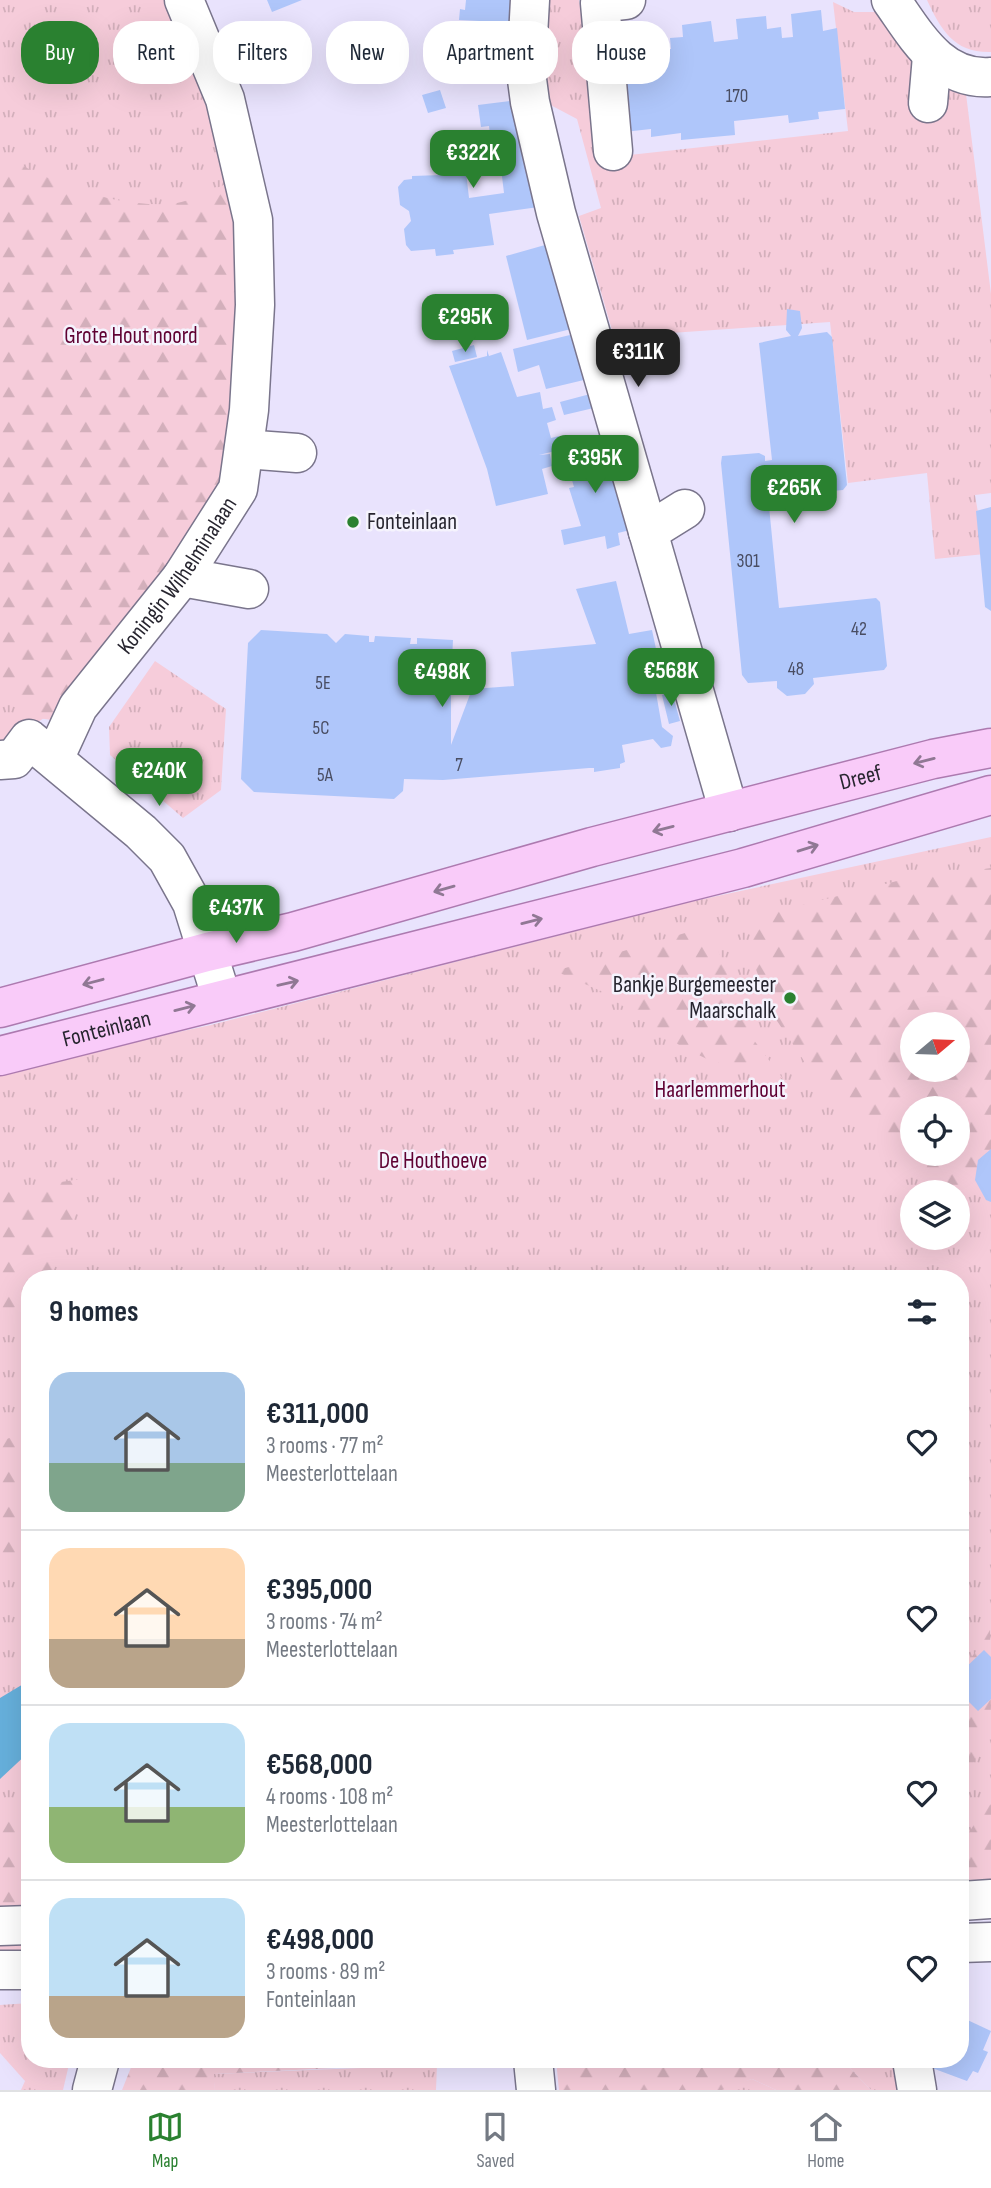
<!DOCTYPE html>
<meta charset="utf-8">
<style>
body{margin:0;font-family:"Sofia Sans Condensed",sans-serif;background:#f2f2f3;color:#1f2937;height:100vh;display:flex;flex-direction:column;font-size:26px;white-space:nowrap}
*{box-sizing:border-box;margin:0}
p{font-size:23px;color:#747a83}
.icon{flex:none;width:38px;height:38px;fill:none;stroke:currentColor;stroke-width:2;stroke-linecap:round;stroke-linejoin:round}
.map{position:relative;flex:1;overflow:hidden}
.panel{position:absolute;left:21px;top:1270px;width:948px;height:798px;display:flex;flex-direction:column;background:#fff;border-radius:28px;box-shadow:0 7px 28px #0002}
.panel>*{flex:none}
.hud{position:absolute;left:21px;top:21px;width:950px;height:63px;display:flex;gap:14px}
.needle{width:46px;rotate:71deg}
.controls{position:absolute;left:900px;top:1012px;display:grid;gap:14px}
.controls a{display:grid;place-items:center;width:70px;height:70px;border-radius:50%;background:#fff;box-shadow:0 7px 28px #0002;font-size:35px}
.price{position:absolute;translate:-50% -60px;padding:0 16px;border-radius:14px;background:#2a8130;color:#fff;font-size:23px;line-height:46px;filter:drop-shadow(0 2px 4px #0008)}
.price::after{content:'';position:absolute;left:50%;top:42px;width:21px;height:16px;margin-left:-10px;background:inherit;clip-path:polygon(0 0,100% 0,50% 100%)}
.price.on{background:#222;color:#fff}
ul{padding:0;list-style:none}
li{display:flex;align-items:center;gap:21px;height:175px;padding:0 28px}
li+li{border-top:2px solid #e0e1e3}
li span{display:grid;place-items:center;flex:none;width:196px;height:140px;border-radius:21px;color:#555}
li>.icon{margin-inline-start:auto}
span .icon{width:84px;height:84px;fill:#fffc;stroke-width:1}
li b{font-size:30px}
h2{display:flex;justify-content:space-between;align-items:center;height:84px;padding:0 28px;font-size:30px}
.chip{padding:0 24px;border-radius:28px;background:#fff;box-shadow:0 7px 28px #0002;font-size:24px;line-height:63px}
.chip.on{background:#2a8130;color:#fff}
.tabs{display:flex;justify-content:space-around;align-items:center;height:98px;border-top:2px solid #e0e1e3;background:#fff;font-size:19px;color:#747a83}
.tabs a{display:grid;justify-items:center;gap:4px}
.tabs .on{color:#2a8130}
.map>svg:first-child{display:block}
.grass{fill:url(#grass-tufts);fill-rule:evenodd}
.forest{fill:url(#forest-firs);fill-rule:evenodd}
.water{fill:#66b0dc}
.building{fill:#afc6fa}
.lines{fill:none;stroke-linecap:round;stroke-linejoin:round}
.minor-casing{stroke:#7a758c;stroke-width:41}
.major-casing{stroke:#ad7ab0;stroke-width:41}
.minor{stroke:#fff;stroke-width:38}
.major{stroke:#f9cbf9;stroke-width:38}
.oneway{stroke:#907894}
.poi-dot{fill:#2a8130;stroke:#f5f3fd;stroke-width:2.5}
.labels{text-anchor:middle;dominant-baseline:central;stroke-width:5;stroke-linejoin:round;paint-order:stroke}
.number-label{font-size:19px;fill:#494d62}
.park-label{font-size:23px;fill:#5f0132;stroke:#f5f3fd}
.poi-label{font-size:23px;fill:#27252f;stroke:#f5f3fd;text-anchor:start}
.street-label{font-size:23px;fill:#27252f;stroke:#f5f3fd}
</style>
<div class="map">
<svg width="991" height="2090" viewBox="0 0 991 2090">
<defs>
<pattern id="grass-tufts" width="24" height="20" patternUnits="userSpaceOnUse" patternTransform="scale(1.75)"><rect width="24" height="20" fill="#f6ccda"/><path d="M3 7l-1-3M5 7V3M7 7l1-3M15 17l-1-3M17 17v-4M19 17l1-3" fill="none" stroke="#d3afbb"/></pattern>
<pattern id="forest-firs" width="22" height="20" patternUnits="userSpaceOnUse" patternTransform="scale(1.75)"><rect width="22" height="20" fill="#f6ccda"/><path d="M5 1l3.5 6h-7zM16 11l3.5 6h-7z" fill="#d3afbb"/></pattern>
</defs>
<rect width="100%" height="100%" fill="#e9e3fd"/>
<path class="grass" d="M0,0H177L239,178L60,707L6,744L0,740Z
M540,0H579L602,158L848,131L833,2L854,12H885L915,66L966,94L991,294V493L975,495L985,554L935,559L927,473L848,483L830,322L614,337L579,216L601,208L577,119L543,101Z
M927,0H991V52C954,53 941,30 927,0Z
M155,661L226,709L221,790L183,818L110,755L109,727Z
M991,837V1916L961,1917V1279H30V1964L0,1968V1070L211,1025L680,904ZM912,1024H957V1069H912ZM912,1108H957V1153H912ZM912,1192H957V1237H912Z
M30,2003V2060H70L63,2090H21L25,2081L0,2053V2005Z
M842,2060H901L905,2090H871Z
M437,2065L436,2090H215L213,2074Z
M752,2079L776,2090H722L724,2087Z"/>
<path class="forest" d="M0,154C50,181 109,207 168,204C192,203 217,187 239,178L259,252L223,487L60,721L37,718L0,693Z
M991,868V1187L932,1191L821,1086L773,1015L751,956V918L897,881ZM912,1024H957V1069H912ZM912,1108H957V1153H912Z
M709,926L750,1035L784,1080L769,1068L741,1070L707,1059L682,1047L601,991L555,971Z
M88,1178L50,1279H30V1304L0,1311V1191Z
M30,1434V1549L0,1567V1440Z
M990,1625L991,1727L961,1788V1670L978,1649Z
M30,1789V1908L0,1909V1815Z
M991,1798V1873L961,1874V1845Z
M134,2060H501L214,2074L215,2090H122Z
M556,2060H842L871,2090H776L752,2079L722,2090H559Z"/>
<path class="water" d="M30,1680V1751L0,1779V1698Z"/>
<path class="building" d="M267,0H302L272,12Z
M466,0H521L519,23L459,20L460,9L465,10Z
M821,10L823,31L837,28L845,109L818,112L819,119L789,123L788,115L734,121L735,135L681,140V133L651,137V129L624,132L618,52L629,50L627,30L657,27L659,50L671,49L670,38L683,37L682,25L711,21L714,42L738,39L736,19L766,16L767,29L781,27L782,38L793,37L791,14Z
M440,90L446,108L428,113L422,95Z
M519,100L546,206L489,214L494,245L453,250L454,254L436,256L435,249L411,251L406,245L404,229L411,221L409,211L400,205L398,187L404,180L412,179V176L442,175L441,171L458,169L459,173L466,172L469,198L504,193L501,168L494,169L489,126L481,127L478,105Z
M552,243L575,328L527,340L506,256Z
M787,309L800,311L802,328L798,336L827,332L832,337L847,485L843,490L778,496L774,485L767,486L779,608L876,598L880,602L887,666L884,670L813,678L814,684L805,694L787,696L777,688V681L748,683L742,675L721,463L722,456L759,453L765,456V461L772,460L759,343L791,336L786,330Z
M578,333L589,375L583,377L584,380L546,389L539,365L518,372L513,349Z
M474,345L477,357L455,362L452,351Z
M487,350L489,356L501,352L517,397L540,392L543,409L552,407L556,420L547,423L551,438L559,436L563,449L539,455L550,454L552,466L542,469L548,494L496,506L487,469L449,366L487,356Z
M594,393L598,407L564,415L560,402Z
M606,439L630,530L618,533L620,545L607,549L605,536L564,545L561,530L581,526L569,488L574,487L563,449Z
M991,507V611L985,607L976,511Z
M616,581L629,634L652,630L659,663L651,664L662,727L673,736L671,746L661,748L653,739L622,745L625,762L620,764V768L594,772V768H589L443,780L404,779L403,791L394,799L254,792L241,779L248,643L261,630L327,634L336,643L345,634L369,636V642H374L375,636L411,638L410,644H417V638L453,640L452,660H464L462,690L451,689V745L472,689L514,686L511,652L596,644L576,589Z
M672,692L680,721L669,724L662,695Z
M991,1149V1202L986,1200L975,1180L978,1160Z
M984,1650L991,1657V1699L978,1711L961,1694V1672Z
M961,2017L991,2031L983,2050L988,2052L978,2073L973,2071L967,2081L932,2068L935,2060H961Z"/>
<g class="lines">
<g class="minor-casing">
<g id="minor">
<path d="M530,0L526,72L530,102L556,213L729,812"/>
<path d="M891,0C916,35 940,81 991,77"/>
<path d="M928,103L932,56"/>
<path d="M613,151L600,3L626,0"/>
<path d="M244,449L297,453"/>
<path d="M648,532L685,509"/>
<path d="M182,577L249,589"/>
<path id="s1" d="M55,757L78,707L182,577L238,489L249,410L255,305L253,220L225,99L184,0"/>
<path d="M0,760L14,759L29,739L141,832L167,858L192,903L222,999"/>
<path d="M961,1901L991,1899"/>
<path d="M0,1926L30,1925"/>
<path d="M961,1943L991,1942"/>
<path d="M0,1970H30"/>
<path d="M533,2060L536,2090"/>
<path d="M912,2060L917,2090"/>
<path d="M92,2090L100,2060"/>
</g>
</g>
<g class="major-casing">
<g id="major">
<path id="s2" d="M0,1008L207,952L293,932L592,847L933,759L991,748"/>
<path id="s3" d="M0,1056L743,868L991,795"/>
</g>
</g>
<use href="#minor" class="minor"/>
<use href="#major" class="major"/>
</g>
<defs><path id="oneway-shaft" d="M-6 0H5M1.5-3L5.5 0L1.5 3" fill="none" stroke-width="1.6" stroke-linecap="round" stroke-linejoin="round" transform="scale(1.75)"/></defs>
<g class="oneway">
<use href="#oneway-shaft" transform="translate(924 761) rotate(166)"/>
<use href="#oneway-shaft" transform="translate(663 829) rotate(166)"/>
<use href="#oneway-shaft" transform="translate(808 848) rotate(-17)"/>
<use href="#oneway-shaft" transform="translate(444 889) rotate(164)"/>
<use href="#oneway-shaft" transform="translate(532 921) rotate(-14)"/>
<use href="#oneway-shaft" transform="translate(93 982) rotate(165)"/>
<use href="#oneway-shaft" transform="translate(288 983) rotate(-13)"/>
<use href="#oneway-shaft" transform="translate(185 1008) rotate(-14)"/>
</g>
<g class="poi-dot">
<circle cx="353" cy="522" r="7"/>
<circle cx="790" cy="998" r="7"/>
</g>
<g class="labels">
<g class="number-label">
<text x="737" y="96">170</text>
<text x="748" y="561">301</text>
<text x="859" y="629">42</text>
<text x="796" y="669">48</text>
<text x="323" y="683">5E</text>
<text x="321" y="728">5C</text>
<text x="459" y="765">7</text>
<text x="325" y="775">5A</text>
</g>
<g class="park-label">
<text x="131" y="336">Grote Hout noord</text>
<text x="720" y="1090">Haarlemmerhout</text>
<text x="433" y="1161">De Houthoeve</text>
</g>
<g class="poi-label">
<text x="367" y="522">Fonteinlaan</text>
<text x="776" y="985" text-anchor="end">Bankje Burgemeester<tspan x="776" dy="26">Maarschalk</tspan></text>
</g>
<g class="street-label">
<text stroke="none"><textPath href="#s1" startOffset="220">Koningin Wilhelminalaan</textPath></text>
<text stroke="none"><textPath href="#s2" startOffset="891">Dreef</textPath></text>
<text stroke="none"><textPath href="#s3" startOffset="110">Fonteinlaan</textPath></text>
</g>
</g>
</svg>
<div class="controls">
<a><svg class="needle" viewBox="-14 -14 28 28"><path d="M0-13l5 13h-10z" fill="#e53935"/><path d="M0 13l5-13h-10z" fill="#747a83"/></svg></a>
<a><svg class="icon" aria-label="locate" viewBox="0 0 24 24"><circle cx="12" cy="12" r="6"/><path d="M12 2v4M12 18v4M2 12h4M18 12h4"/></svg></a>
<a><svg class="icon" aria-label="layers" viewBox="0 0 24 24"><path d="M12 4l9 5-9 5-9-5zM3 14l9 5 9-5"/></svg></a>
</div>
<b class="price" style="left:473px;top:190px">€322K</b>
<b class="price" style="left:465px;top:354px">€295K</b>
<b class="price on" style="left:638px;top:389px">€311K</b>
<b class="price" style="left:595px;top:495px">€395K</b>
<b class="price" style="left:794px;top:525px">€265K</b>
<b class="price" style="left:671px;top:708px">€568K</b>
<b class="price" style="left:442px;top:709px">€498K</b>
<b class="price" style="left:159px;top:808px">€240K</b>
<b class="price" style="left:236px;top:945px">€437K</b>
<div class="hud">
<a class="chip on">Buy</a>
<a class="chip">Rent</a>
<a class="chip">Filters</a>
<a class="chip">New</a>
<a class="chip">Apartment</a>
<a class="chip">House</a>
</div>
<section class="panel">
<h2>9 homes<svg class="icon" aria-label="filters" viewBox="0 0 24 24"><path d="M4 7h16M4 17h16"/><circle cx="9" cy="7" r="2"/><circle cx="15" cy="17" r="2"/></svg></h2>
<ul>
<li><span style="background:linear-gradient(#a9c7e8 65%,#7fa58c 0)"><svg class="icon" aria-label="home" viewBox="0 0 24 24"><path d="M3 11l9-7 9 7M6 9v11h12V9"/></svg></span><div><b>€311,000</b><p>3 rooms · 77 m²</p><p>Meesterlottelaan</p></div><svg class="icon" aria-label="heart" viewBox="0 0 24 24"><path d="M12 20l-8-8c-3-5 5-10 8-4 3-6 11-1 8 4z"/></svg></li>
<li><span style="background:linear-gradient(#ffd9b3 65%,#b9a48a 0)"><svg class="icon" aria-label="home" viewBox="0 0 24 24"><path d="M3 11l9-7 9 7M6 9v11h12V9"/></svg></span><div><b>€395,000</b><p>3 rooms · 74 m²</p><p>Meesterlottelaan</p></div><svg class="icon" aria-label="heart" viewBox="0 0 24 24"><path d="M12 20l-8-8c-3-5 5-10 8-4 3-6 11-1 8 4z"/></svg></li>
<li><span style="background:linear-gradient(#bfe0f5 60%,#8fb573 0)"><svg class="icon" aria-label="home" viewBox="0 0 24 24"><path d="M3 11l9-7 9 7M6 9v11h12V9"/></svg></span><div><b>€568,000</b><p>4 rooms · 108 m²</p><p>Meesterlottelaan</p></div><svg class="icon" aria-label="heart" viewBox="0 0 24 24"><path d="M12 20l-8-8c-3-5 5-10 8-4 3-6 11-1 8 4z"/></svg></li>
<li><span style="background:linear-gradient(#bfe0f5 70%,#b9a48a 0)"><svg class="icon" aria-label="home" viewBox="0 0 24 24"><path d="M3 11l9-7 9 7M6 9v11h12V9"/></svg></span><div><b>€498,000</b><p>3 rooms · 89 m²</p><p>Fonteinlaan</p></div><svg class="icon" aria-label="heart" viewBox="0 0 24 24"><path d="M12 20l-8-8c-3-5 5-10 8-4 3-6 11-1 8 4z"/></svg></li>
</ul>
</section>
</div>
<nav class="tabs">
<a class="on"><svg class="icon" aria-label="map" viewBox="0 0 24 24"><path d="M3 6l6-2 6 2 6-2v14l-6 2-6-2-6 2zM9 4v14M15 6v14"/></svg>Map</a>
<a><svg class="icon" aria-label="saved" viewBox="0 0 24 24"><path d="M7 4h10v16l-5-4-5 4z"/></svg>Saved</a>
<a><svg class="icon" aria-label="home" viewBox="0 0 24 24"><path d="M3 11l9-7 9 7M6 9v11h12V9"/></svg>Home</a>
</nav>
